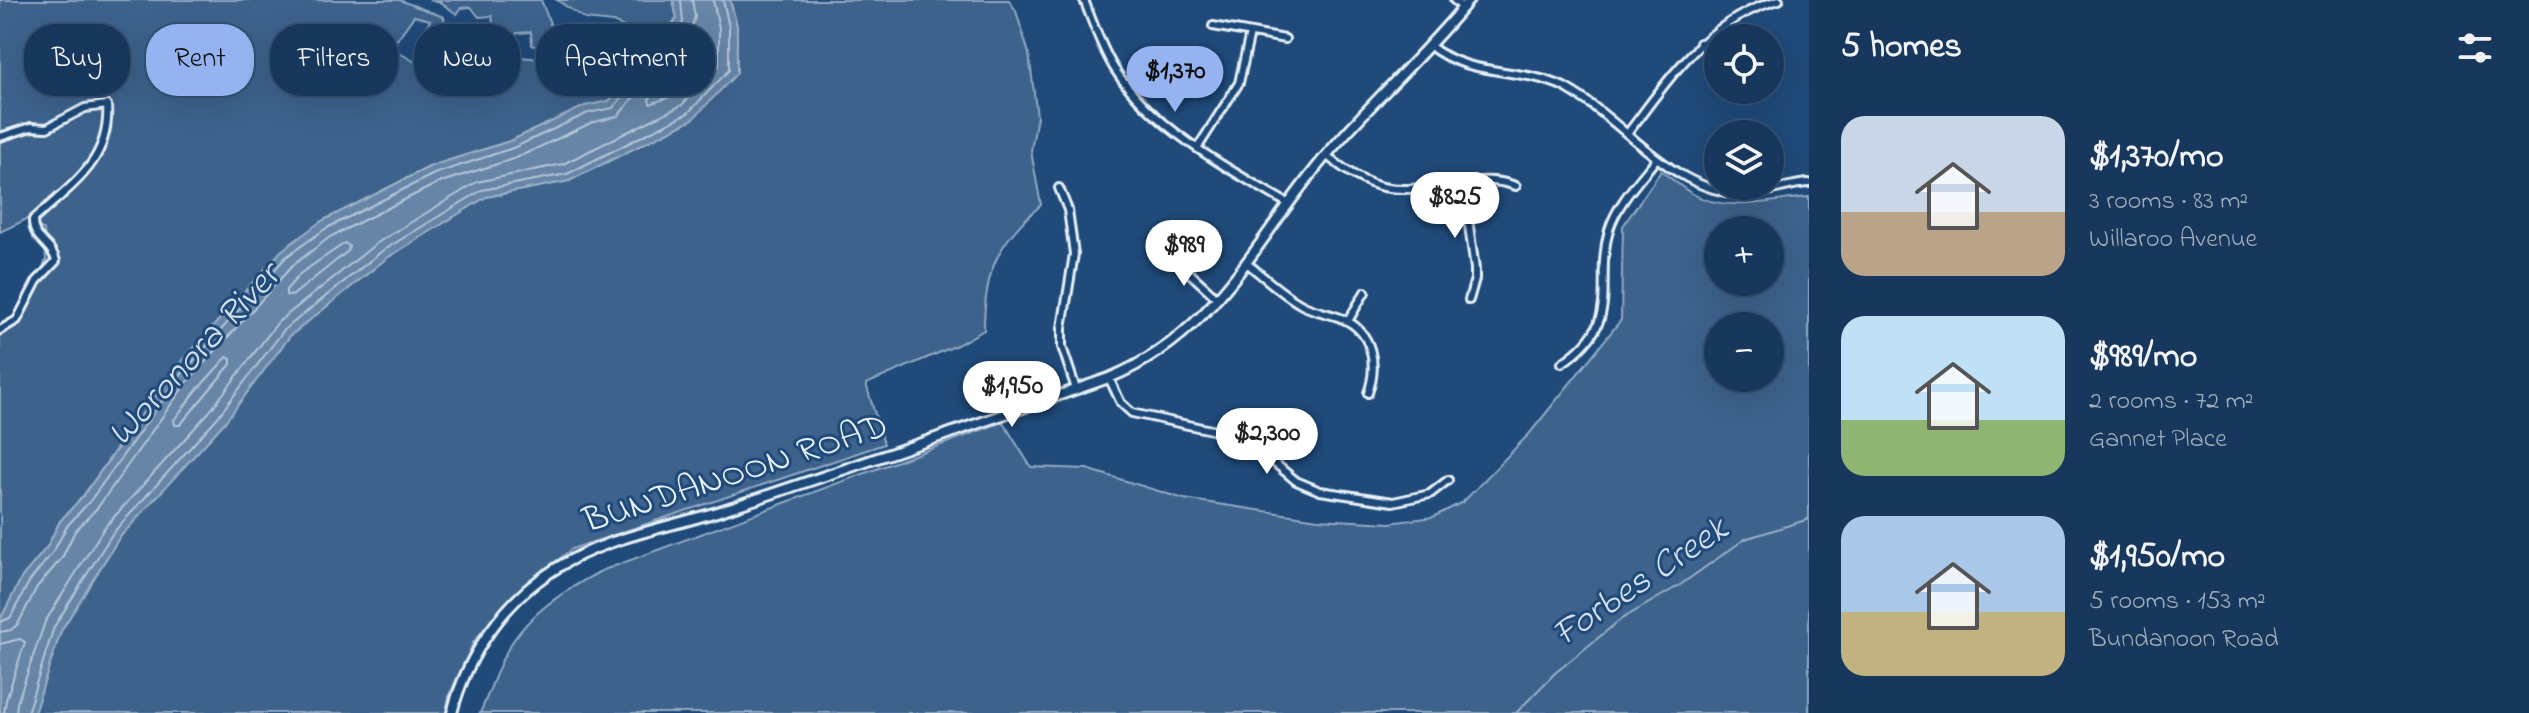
<!DOCTYPE html>
<meta charset="utf-8">
<style>
body{margin:0;font-family:"Indie Flower",sans-serif;background:#203f62;color:#f1f3f6;height:100vh;display:flex;flex-direction:column;font-size:30px;white-space:nowrap}
*{box-sizing:border-box;margin:0}
p{font-size:26px;color:#9eacbb}
.icon{flex:none;width:44px;height:44px;fill:none;stroke:currentColor;stroke-width:2;stroke-linecap:round;stroke-linejoin:round}
.map{position:relative;flex:1;overflow:hidden}
.details{display:flex;flex-direction:column;background:#17385c;width:720px}
.details>*{flex:none}
.guide{position:absolute;left:24px;top:24px;width:760px;height:72px;display:flex;gap:16px}
.fabs{position:absolute;left:1704px;top:24px;display:grid;gap:16px}
.fabs a{display:grid;place-items:center;width:80px;height:80px;border-radius:50%;background:#17385c;box-shadow:0 8px 32px #0002,0 0 0 2px #365272;font-size:40px}
.price{position:absolute;translate:-50% -68px;padding:0 18px;border-radius:28px;background:#fff;color:#222;font-size:26px;line-height:52px;filter:drop-shadow(0 2px 4px #0008)}
.price::after{content:'';position:absolute;left:50%;top:48px;width:24px;height:18px;margin-left:-12px;background:inherit;clip-path:polygon(0 0,100% 0,50% 100%)}
.price.current{background:#95b2f1;color:#111}
ul{padding:0;list-style:none}
li{display:flex;align-items:center;gap:24px;height:200px;padding:0 32px}
li span{display:grid;place-items:center;flex:none;width:224px;height:160px;border-radius:24px;color:#555}
li>.icon{margin-inline-start:auto}
span .icon{width:96px;height:96px;fill:#fffc;stroke-width:1}
li b{font-size:34px}
h2{display:flex;justify-content:space-between;align-items:center;height:96px;padding:0 32px;font-size:34px}
.pill{padding:0 28px;border-radius:32px;background:#17385c;box-shadow:0 8px 32px #0002,0 0 0 2px #365272;font-size:28px;line-height:72px}
.pill.current{background:#95b2f1;color:#111}
main{display:flex;flex:1;min-height:0}
.map>svg:first-child{display:block}
.green{fill:#3c628c;stroke:#92aac2;stroke-width:2;fill-rule:evenodd}
.water{fill:#6685a7;stroke:#9ab0c7;stroke-width:2}
.lines{fill:none;stroke-linecap:round;stroke-linejoin:round}
.shore{stroke:#b4c6d8;stroke-width:2}
.stream{stroke:#9ab0c7;stroke-width:2}
.minor-casing{stroke:#e8f1f8;stroke-width:12}
.tertiary-casing{stroke:#e8f1f8;stroke-width:14}
.minor{stroke:#1f4a7a;stroke-width:6}
.tertiary{stroke:#1f4a7a;stroke-width:8}
.labels{text-anchor:middle;dominant-baseline:central;stroke-width:6;stroke-linejoin:round;paint-order:stroke}
.street-label{font-size:36px;fill:#e8f1f8;stroke:#1f4a7a}
.water-label{font-size:38px;font-style:italic;fill:#d4e1ec;stroke:#1f4a7a}
</style>
<main>
<div class="map">
<svg width="1809" height="713" viewBox="0 0 1809 713">
<rect width="100%" height="100%" fill="#1f4a7a"/>
<filter id="ink" filterUnits="userSpaceOnUse"><feTurbulence type="fractalNoise" baseFrequency=".0125" numOctaves="2"/><feDisplacementMap in="SourceGraphic" scale="16" xChannelSelector="R" yChannelSelector="G"/><feConvolveMatrix kernelMatrix="1 2 1 2 8 2 1 2 1" color-interpolation-filters="sRGB"/></filter>
<g filter="url(#ink)">
<path class="green" d="M0,0H399L444,17L446,33L439,46L421,39L430,20L414,16L391,48L431,71L449,48L455,28L481,35L494,70L511,56L541,59L580,95L609,80L641,35L613,22L585,19L557,0H673L677,18L609,101L585,106L510,141L431,166L320,222L120,443L83,496L60,521L47,547L22,577L0,620V332L8,331L25,311L46,260L44,230L27,219L0,232Z
M429,0H541L554,34L540,48L532,45L531,32L517,33L508,51L497,52L492,16L479,17L471,7L461,8L457,14L441,3Z
M730,0H1009L1016,11L1029,54L1037,116L1031,151L1041,205C997,242 984,273 984,330L957,345L866,384L884,444L572,549L518,591L474,641L449,696L446,713H34L61,631L119,538L224,423L290,336L387,258L486,197L569,181L693,119L737,26Z
M1661,171C1671,178 1681,187 1691,193C1727,214 1771,200 1809,197V713H480C489,694 495,674 504,656C525,615 562,592 601,571L1003,422L1031,467L1087,469L1184,499L1318,519L1390,523L1433,517L1463,502L1530,433L1621,320L1623,226ZM1718,230H1770V282H1718ZM1718,326H1770V378H1718Z"/>
<path class="water" d="M673,0H730L737,26V73L693,119L569,181L486,197L387,258L290,336L224,423L119,538L61,631L34,713H0V620L22,577L47,547L60,521L83,496L173,371L281,251L320,222L431,166L510,141L585,106L609,101L677,19Z"/>
<g class="lines">
<path class="shore" d="M703,35L707,39V62L675,95L650,104L649,99Z
M345,243L349,246L348,251L292,296L286,295V290L301,273Z
M227,357L231,359V364L180,425H175L174,420L197,390Z
M0,622L10,618L29,582L53,552L67,526L90,501L180,376L286,257L325,229L434,174L513,148L588,113L613,108L683,23L681,0
M0,632L11,630L18,624L37,587L62,558L75,531L98,507L187,382L293,265L330,237L438,183L516,158L591,123L618,116L691,29L695,17L692,0
M0,644L20,639L25,642L6,700L4,713
M16,713L17,703L45,622L104,528L210,411L278,322L377,243L477,182L563,164L682,105L719,66V28L713,0
M27,713L54,627L112,534L217,418L284,330L382,251L482,190L567,174L688,113L729,70V27L723,0"/>
<path class="stream" d="M1516,713L1555,673L1620,620L1680,585L1745,539L1809,519"/>
<g class="minor-casing">
<path id="minor" d="M1084,0C1093,23 1101,47 1114,68C1151,127 1229,170 1289,204
M1454,0L1463,8
M1213,26L1285,39
M1700,43L1718,62
M1429,45C1469,78 1519,66 1564,87C1625,120 1668,190 1742,194C1765,195 1786,184 1809,183
M1627,134C1670,78 1707,19 1779,0
M0,137L31,127L47,128L85,108L107,105C111,162 71,185 33,220C32,240 52,243 56,261L37,281L17,320L0,330
M1198,147L1239,83L1250,33
M1326,155C1378,198 1398,191 1460,183C1481,180 1496,179 1516,186
M1463,183L1475,269V279L1469,300
M1059,188L1068,210L1074,254L1062,328V347L1076,389
M1171,256L1218,299
M1248,264C1265,278 1282,294 1302,305C1315,312 1330,313 1343,319C1373,332 1378,365 1368,393
M1348,321L1365,292
M1562,363C1625,321 1593,286 1609,230C1617,203 1640,180 1657,158
M1109,378L1121,403L1132,413L1244,437L1296,481L1320,491L1393,502L1430,494L1448,480
M1244,437L1255,415"/>
</g>
<g class="tertiary-casing">
<path id="tertiary" d="M452,713C467,655 504,601 555,569C607,536 669,528 726,509C854,467 982,422 1109,378C1217,334 1254,241 1324,158C1370,103 1424,56 1469,0"/>
</g>
<use href="#minor" class="minor"/>
<use href="#tertiary" class="tertiary"/>
</g>
</g>
<g class="labels">
<g class="street-label">
<text transform="translate(736 475) rotate(-18)">BUNDANOON ROAD</text>
</g>
<g class="water-label">
<text transform="translate(195 356) rotate(-47)">Woronora River</text>
<text transform="translate(1641 583) rotate(-34)">Forbes Creek</text>
</g>
</g>
</svg>
<div class="fabs">
<a><svg class="icon" aria-label="locate" viewBox="0 0 24 24"><circle cx="12" cy="12" r="6"/><path d="M12 2v4M12 18v4M2 12h4M18 12h4"/></svg></a>
<a><svg class="icon" aria-label="layers" viewBox="0 0 24 24"><path d="M12 4l9 5-9 5-9-5zM3 14l9 5 9-5"/></svg></a>
<a>+</a>
<a>−</a>
</div>
<b class="price current" style="left:1175px;top:114px">$1,370</b>
<b class="price" style="left:1455px;top:240px">$825</b>
<b class="price" style="left:1184px;top:288px">$989</b>
<b class="price" style="left:1012px;top:429px">$1,950</b>
<b class="price" style="left:1267px;top:476px">$2,300</b>
<div class="guide">
<a class="pill">Buy</a>
<a class="pill current">Rent</a>
<a class="pill">Filters</a>
<a class="pill">New</a>
<a class="pill">Apartment</a>
</div>
</div>
<section class="details">
<h2>5 homes<svg class="icon" aria-label="filters" viewBox="0 0 24 24"><path d="M4 7h16M4 17h16"/><circle cx="9" cy="7" r="2"/><circle cx="15" cy="17" r="2"/></svg></h2>
<ul>
<li><span style="background:linear-gradient(#c9d6e8 60%,#b9a48a 0)"><svg class="icon" aria-label="home" viewBox="0 0 24 24"><path d="M3 11l9-7 9 7M6 9v11h12V9"/></svg></span><div><b>$1,370/mo</b><p>3 rooms · 83 m²</p><p>Willaroo Avenue</p></div></li>
<li><span style="background:linear-gradient(#bfe0f5 65%,#8fb573 0)"><svg class="icon" aria-label="home" viewBox="0 0 24 24"><path d="M3 11l9-7 9 7M6 9v11h12V9"/></svg></span><div><b>$989/mo</b><p>2 rooms · 72 m²</p><p>Gannet Place</p></div></li>
<li><span style="background:linear-gradient(#a9c7e8 60%,#c2b280 0)"><svg class="icon" aria-label="home" viewBox="0 0 24 24"><path d="M3 11l9-7 9 7M6 9v11h12V9"/></svg></span><div><b>$1,950/mo</b><p>5 rooms · 153 m²</p><p>Bundanoon Road</p></div></li>
</ul>
</section>
</main>
